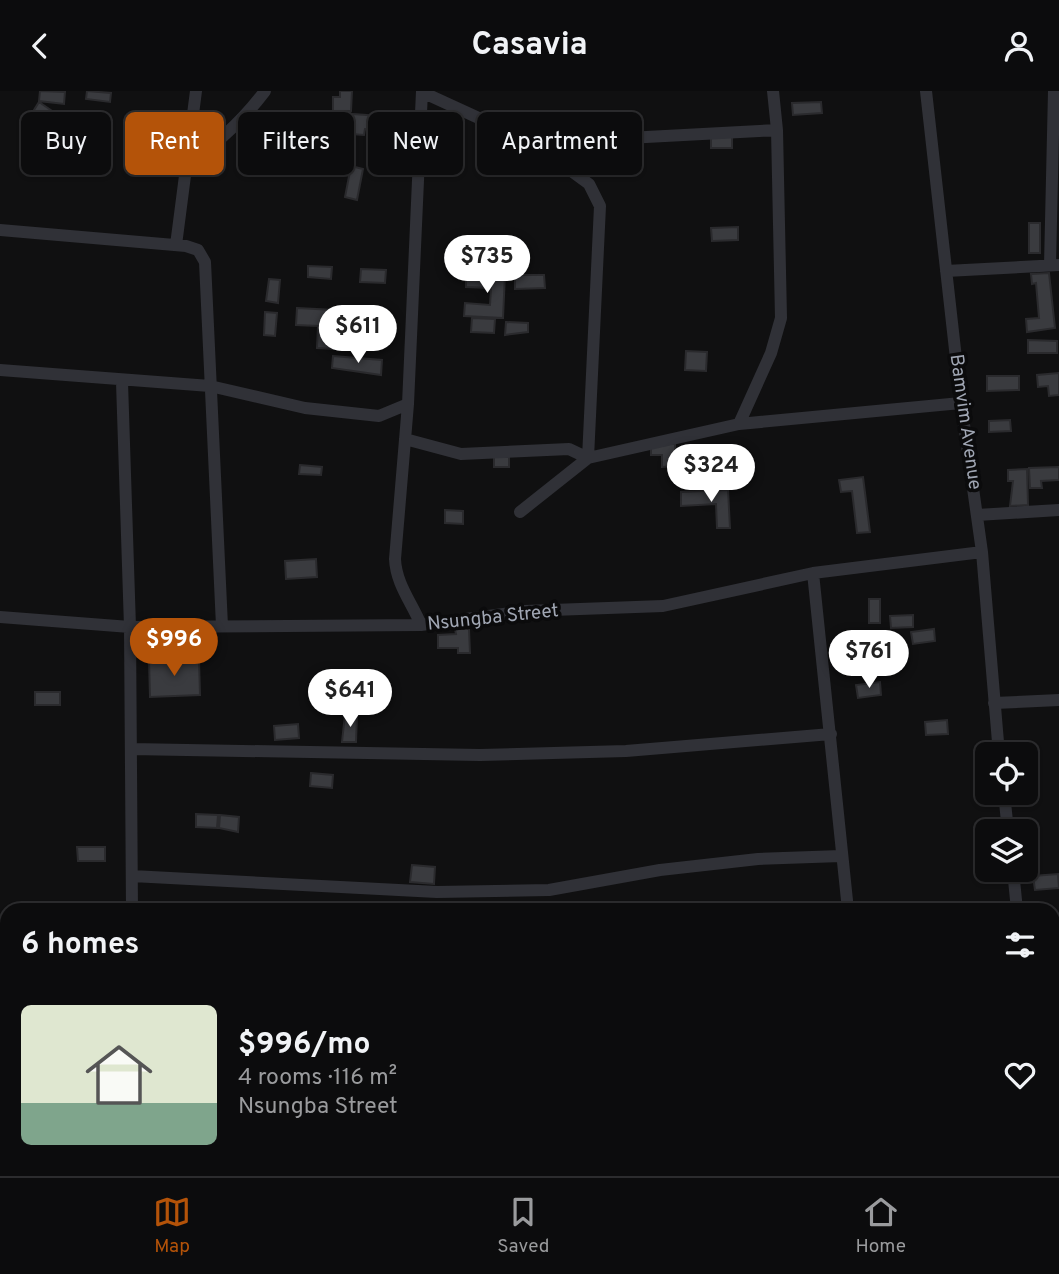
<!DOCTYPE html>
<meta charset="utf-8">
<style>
body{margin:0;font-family:Overpass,sans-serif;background:#1a1a1b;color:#f1f3f6;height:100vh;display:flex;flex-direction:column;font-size:26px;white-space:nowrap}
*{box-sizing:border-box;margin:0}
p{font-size:23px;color:#9a9b9d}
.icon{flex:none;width:38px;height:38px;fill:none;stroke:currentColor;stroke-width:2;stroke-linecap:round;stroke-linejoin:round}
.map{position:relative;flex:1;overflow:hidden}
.side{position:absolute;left:0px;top:812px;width:1060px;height:273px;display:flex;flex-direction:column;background:#0c0c0d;border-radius:21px 21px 0 0;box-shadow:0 2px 5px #0004,0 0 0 2px #2c2c2e}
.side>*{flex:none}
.hud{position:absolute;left:21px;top:21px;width:700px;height:63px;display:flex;gap:14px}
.fabs{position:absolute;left:975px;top:651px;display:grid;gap:14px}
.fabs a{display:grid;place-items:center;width:63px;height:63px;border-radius:10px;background:#0c0c0d;box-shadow:0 2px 5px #0004,0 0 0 2px #2c2c2e;font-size:35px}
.price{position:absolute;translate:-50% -60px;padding:0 16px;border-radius:24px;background:#fff;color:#222;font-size:23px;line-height:46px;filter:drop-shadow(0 2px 4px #0008)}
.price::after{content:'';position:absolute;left:50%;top:42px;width:21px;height:16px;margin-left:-10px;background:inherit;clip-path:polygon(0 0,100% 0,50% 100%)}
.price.selected{background:#b45309;color:#fff}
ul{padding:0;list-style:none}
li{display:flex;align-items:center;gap:21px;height:175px;padding:0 21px}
li span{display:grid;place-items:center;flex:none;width:196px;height:140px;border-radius:10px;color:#555}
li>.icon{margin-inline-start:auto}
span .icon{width:84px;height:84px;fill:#fffc;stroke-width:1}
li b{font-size:30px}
h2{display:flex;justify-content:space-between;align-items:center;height:84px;padding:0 21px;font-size:30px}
.pill{padding:0 24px;border-radius:10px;background:#0c0c0d;box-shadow:0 2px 5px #0004,0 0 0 2px #2c2c2e;font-size:24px;line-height:63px}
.pill.selected{background:#b45309;color:#fff}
header{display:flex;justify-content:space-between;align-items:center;height:91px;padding:0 21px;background:#0c0c0d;font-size:32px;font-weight:700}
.menu{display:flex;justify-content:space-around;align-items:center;height:98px;border-top:2px solid #2c2c2e;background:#0c0c0d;font-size:19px;color:#9a9b9d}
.menu a{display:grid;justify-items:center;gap:4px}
.menu .selected{color:#b45309}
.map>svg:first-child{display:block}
.building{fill:#3a3b3f;stroke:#2a2a2d;stroke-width:2}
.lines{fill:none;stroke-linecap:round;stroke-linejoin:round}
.minor{stroke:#303137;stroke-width:12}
.labels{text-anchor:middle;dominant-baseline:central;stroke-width:7;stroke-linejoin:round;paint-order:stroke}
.street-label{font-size:19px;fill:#a0a6b3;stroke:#0b0b0c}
</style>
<header><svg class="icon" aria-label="back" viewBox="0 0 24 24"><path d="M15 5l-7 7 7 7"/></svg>Casavia<svg class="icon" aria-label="person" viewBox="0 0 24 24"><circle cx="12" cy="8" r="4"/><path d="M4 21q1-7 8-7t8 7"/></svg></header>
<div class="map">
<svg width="1059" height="1085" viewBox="0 0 1059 1085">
<rect width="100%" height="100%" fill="#101011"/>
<path class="building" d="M40,0L65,1L64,13L39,10Z
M87,0L111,2L110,11L86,8Z
M340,0H352L351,20H333V6H340Z
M39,11L58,24L53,31L34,19Z
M821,11L822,22L793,24L792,12Z
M353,23L407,27L405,47L390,46L391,40L365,38L364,44L351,43Z
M732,45V57H711V46Z
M524,64L526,76L502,78L501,66Z
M351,75L363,78L357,109L345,106Z
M1029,132H1040V162H1029Z
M738,136V149L712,150L711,137Z
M308,175L332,176L331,188L308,186Z
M361,178L386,179L385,192L360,191Z
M466,181L505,183L503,227L464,225L465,212L490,214L491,197L466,196Z
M1049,182L1055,237L1027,241L1026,228L1039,227L1036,192L1032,193L1031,183Z
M515,184H544L545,197L515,198Z
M269,188L280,189L278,212L266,210Z
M297,217L335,219L333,258L317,257L318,235L296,234Z
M265,221L277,222L275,245L264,244Z
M354,223L382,225L381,238L353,236Z
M472,227L495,228L494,242L471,241Z
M506,231L528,232V241L505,244Z
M1028,249L1057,250V262H1028Z
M686,260L707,261L706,280L685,279Z
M333,265L382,269L381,284L332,277Z
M1059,282V304L1049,305L1048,295L1038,296L1037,284Z
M987,285H1019V299L987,300Z
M1010,329L1011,340L989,341V330Z
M651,353H675L676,375L662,376V364H651Z
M494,366H509V376H494Z
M300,374L322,376L321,384L299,383Z
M1059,376V389L1041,390L1042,397H1030L1029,377Z
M1027,378L1028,414L1010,415L1013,390H1008V379Z
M863,386L870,441L857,442L852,400L841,401L839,389Z
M728,399L730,437H717L716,413L681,415V401Z
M445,419L463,420V433L445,432Z
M316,468L317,486L286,488L285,470Z
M869,508H880V532H869Z
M913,524V536L891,537L890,525Z
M455,538H469L470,562H458V557H438V544L456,543Z
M934,538L935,550L913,553L911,541Z
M867,545L869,558L846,561L845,548Z
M199,568L200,604L150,606L149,569Z
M880,591L881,604L858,607L856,594Z
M35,601H60V614H35Z
M345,623L357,624L356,651H342Z
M947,629L948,643L926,644L925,631Z
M298,633L299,647L275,649L274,635Z
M311,682L333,684L332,697L310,695Z
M196,723L218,724L217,737L196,736Z
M220,724L239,726L238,741L219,737Z
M77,756H105V770H78Z
M412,774L435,776L434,793L410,791Z
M1058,783L1059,797L1035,799L1033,785Z"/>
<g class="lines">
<path class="minor" d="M926,0L961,312L982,461L999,663
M422,1L533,52L777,39
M187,72C218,53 243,29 265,0
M0,139L186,155L198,159L205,171L222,535
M176,154L196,0
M1050,174L1054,0
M946,180L1059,174
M0,279L210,295L305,317L379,325L408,313
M122,291L130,536L132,819
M739,333L771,262L781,227L777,39L773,0
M405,348L461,363L569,358L588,367L739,333L961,312
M520,421L588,367L600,115L589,93L533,52
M977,424L1059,419
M813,482L848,819
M0,526L130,536L421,534L525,520L663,515L813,482L982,461
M421,534C412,512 396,493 395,468L408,313L422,0
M994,612L1059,609
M131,658L480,664L626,660L831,643
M1004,702L1008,740
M1013,779L1017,819
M132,785L437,801L549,799L660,779L758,768L841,765
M0,909L7,910
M1054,966H1059
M1041,1078L1042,1085
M129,1085L130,1078
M487,1085L488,1078
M559,1085L610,1078"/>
</g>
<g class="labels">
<g class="street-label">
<text transform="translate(965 331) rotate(82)">Bamvim Avenue</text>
<text transform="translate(493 527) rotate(-6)">Nsungba Street</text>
</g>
</g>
</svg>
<div class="fabs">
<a><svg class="icon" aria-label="locate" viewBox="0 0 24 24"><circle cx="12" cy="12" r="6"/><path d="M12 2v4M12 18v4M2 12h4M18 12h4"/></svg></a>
<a><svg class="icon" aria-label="layers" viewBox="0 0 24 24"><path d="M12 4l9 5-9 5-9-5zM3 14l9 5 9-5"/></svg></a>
</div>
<b class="price" style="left:487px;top:204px">$735</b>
<b class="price" style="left:358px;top:274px">$611</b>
<b class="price" style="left:711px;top:413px">$324</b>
<b class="price selected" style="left:174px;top:587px">$996</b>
<b class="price" style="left:869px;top:599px">$761</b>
<b class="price" style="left:350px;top:638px">$641</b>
<div class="hud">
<a class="pill">Buy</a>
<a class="pill selected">Rent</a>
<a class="pill">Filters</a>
<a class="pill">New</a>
<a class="pill">Apartment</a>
</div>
<section class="side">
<h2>6 homes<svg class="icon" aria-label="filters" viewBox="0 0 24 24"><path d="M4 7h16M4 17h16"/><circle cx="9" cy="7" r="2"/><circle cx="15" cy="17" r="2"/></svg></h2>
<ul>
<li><span style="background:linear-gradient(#dfe7d0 70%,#7fa58c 0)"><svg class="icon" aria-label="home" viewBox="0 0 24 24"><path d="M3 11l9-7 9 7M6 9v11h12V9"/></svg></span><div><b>$996/mo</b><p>4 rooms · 116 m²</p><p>Nsungba Street</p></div><svg class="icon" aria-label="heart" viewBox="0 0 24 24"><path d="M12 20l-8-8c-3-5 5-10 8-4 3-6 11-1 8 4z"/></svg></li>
</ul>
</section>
</div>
<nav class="menu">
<a class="selected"><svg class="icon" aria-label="map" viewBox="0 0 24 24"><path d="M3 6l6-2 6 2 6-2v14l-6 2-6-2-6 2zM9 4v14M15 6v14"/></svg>Map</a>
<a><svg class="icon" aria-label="saved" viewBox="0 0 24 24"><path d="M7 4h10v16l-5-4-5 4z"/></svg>Saved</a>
<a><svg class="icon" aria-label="home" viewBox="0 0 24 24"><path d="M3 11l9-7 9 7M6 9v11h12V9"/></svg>Home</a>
</nav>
